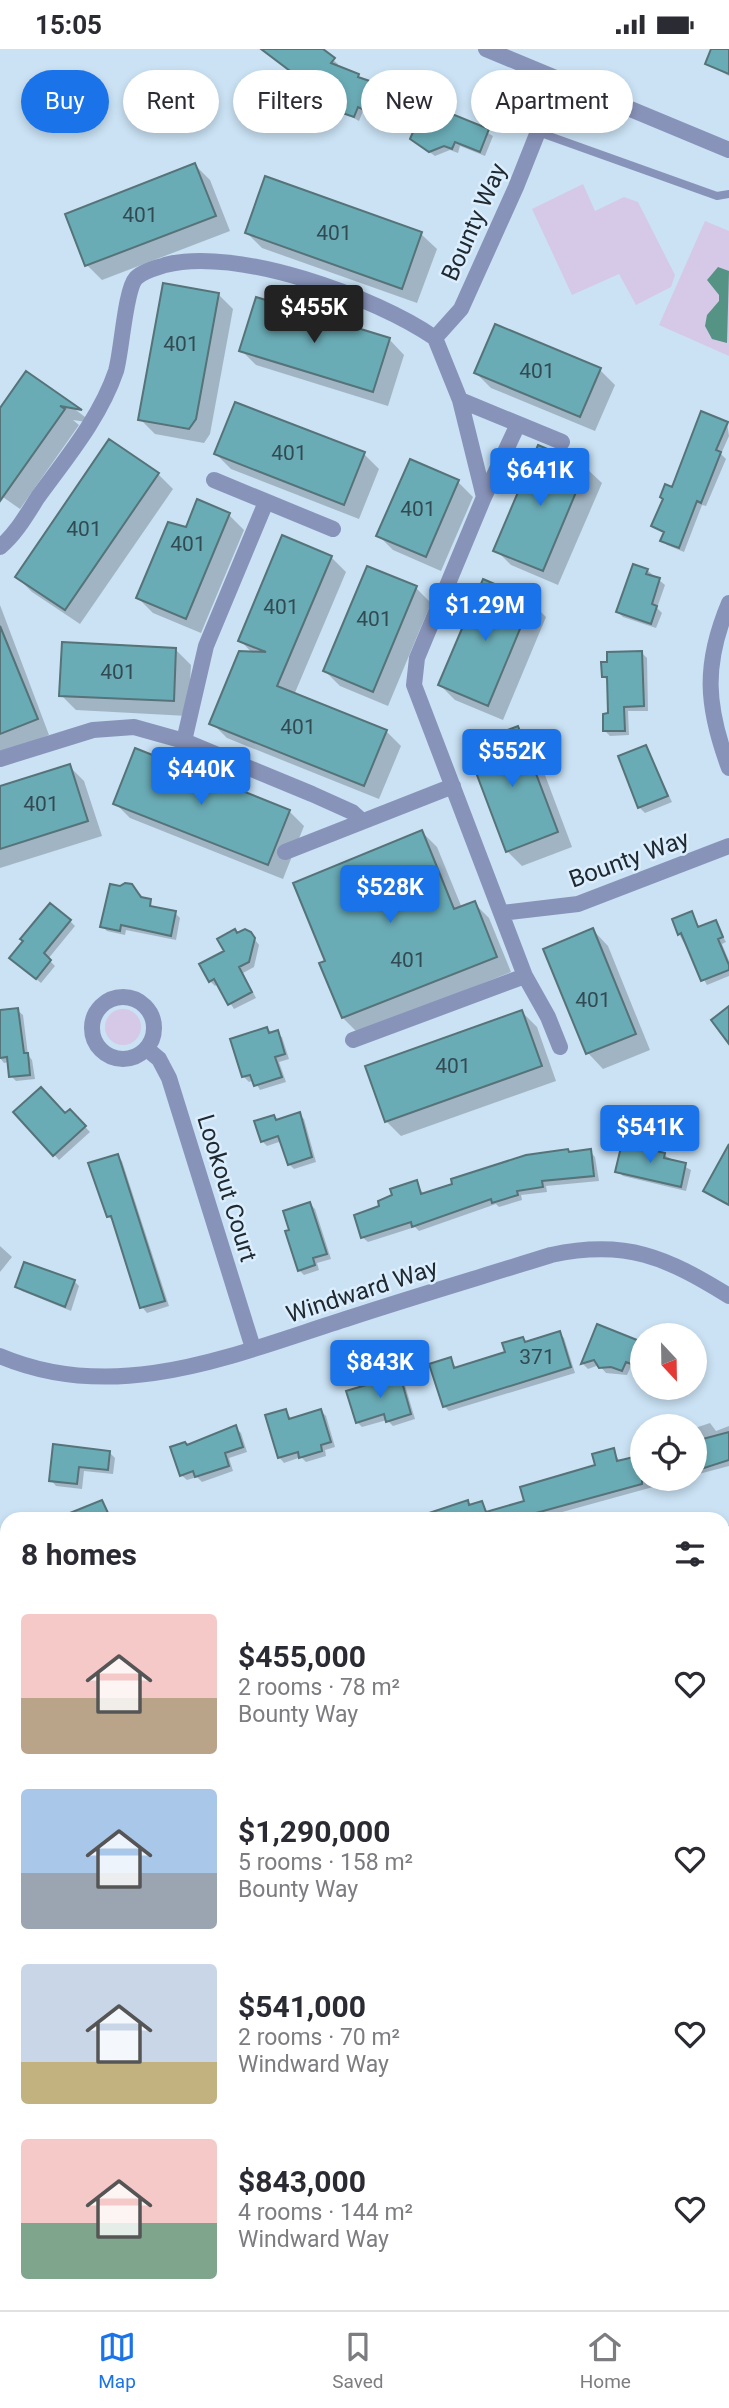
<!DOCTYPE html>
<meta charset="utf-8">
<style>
body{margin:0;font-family:Roboto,sans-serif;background:#f7f7f7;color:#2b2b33;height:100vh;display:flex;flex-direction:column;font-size:26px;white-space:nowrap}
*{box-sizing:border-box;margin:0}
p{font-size:23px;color:#7c7c81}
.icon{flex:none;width:38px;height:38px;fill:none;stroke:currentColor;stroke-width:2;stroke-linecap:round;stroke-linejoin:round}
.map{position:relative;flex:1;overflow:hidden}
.details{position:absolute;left:0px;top:1463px;width:730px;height:798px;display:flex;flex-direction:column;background:#fff;border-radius:21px 21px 0 0;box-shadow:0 4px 10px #0003}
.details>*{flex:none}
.hud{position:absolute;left:21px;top:21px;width:688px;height:63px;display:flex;gap:14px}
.needle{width:46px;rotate:158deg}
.fabs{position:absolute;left:630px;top:1274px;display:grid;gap:14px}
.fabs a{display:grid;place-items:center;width:77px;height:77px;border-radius:50%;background:#fff;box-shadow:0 4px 10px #0003;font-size:35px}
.price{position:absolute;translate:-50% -60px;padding:0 16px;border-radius:7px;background:#1a73e8;color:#fff;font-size:23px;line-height:46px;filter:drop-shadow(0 2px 4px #0008)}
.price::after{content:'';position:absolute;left:50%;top:42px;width:21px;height:16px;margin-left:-10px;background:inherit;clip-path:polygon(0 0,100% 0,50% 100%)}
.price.selected{background:#222;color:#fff}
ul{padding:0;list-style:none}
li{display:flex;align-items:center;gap:21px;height:175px;padding:0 21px}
li span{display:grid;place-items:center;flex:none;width:196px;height:140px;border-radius:7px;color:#555}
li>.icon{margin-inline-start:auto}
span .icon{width:84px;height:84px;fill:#fffc;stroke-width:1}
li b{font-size:30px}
h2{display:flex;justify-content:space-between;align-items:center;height:84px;padding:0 21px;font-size:30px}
.tag{padding:0 24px;border-radius:32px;background:#fff;box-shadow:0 4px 10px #0003;font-size:24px;line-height:63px}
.tag.selected{background:#1a73e8;color:#fff}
.status{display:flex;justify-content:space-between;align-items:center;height:49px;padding:0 35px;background:#fff;direction:ltr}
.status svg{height:19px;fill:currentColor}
.dock{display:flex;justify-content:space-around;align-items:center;height:98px;border-top:2px solid #e1e1e2;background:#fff;font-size:19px;color:#7c7c81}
.dock a{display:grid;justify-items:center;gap:4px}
.dock .selected{color:#1a73e8}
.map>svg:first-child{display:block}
.green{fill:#d5c9e7}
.water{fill:#559384}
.shadow{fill:#0003}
.building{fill:#6aacb6;stroke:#557378;stroke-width:2}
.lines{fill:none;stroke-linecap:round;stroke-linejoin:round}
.service{stroke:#8893b9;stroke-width:8}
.minor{stroke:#8893b9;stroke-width:16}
.labels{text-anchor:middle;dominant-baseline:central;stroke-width:5;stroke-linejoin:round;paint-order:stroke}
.number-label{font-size:21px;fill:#324a52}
.street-label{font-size:24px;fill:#202930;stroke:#dbeefd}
</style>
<div class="status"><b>15:05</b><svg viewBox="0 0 49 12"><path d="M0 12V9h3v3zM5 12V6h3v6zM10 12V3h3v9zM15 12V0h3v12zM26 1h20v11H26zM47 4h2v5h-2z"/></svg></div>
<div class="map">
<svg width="729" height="2261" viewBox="0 0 729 2261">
<rect width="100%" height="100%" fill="#cae2f4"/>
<path class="green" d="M583,135L595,162L624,148L638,153L675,226L671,238L636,256L619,225L572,246L532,160Z
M705,172L729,182V307L659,276Z
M105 978a18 18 0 1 1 36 0a18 18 0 1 1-36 0Z"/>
<path class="water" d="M718,218L729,222L727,294L712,290L705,277L707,266L719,252V246L707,231Z"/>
<path class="shadow" d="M274,0H320L338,15L336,18L395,44L443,59L493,87L485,107L460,97L458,104L450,101L435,107L418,95L417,79L382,65L381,69L363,62L359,72L341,62L344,55L318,46L309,58L290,44L296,25Z
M713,0H729V27L707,15Z
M195,116L210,131L230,182L102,231L87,216L67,166Z
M247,184L421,185L437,200L417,254L262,199Z
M218,245L233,260L210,385L204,394L155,385L140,370Z
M389,290L404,306L388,357L256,316L241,301Z
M600,321L615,336L595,382L491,339L476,324Z
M27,324L93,374L73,371L79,376L20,460L0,446V362Z
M727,374L729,387L721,405L726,410L706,457L702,456L684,503L667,496L662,491L665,485L653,477L673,440Z
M539,399L586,419L602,434L558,536L511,516L496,501Z
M216,405H364L379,420L359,470L231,420Z
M411,412L458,433L473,448L441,522L393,501L378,486Z
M158,425L173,440L80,575L32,543L17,528Z
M229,466L244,481L201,584L153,564L138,549L187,480Z
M331,508L346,523L294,646L386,682L401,697L379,750L227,689L212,674L253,605L240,591Z
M647,521L665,536L657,559L662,564L656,579L623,568L618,563Z
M484,533L531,553L546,568L503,671L455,651L440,636Z
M416,539L431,554L388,657L340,637L325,622Z
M0,556L49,686L1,705L0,704Z
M176,601L191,616L188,667L76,661L61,646Z
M641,603L647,609L648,662H628L629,686L610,687L605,682L610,666L609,633L604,628Z
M518,679L533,694L572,798L522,817L507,802Z
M646,698L672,753L645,764L639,758L620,708Z
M69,717L84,732L102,787L0,819V739Z
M115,754L289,762L304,777L283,830L130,769Z
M422,783L437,798L462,859L474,854L489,869L511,923L358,984L343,969L327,913Z
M111,836H131L155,860L175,864L180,869L176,891L126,881L125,886L107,882L102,877Z
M691,864L700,879L715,873L726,893L722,895L729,912V927L707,936L679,885Z
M70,872L75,877L48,910L55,917L41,934L17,914Z
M593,881L608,897L650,1001L603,1020L588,1004L546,900Z
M250,884L259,896L254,918L243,924L256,949L234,960L218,935L215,937L210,932L226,903Z
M17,961L23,966L28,1006L32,1011L35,1030L16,1032L11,1027L9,1013L4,1014L0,1009V963Z
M522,963L537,978L556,1032L401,1087L386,1072Z
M266,980L282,988L289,1010L279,1013L286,1033L260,1041L254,1031L249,1033L243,1027Z
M70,1062L90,1083L59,1111L15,1063L65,1066Z
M299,1065L304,1070L316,1113L294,1120L289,1115L282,1092L267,1097L262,1092L274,1068L278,1072Z
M568,1101L571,1105L590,1102L595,1108L599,1132L546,1137L547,1143L521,1146L522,1151L499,1158L496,1155L419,1182L415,1178L368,1193L362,1188L382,1158L416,1133L424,1146Z
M664,1106L691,1121L686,1142L623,1127L617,1122Z
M117,1107L122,1112L169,1257L147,1264L142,1258L113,1172L108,1167Z
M310,1155L315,1160L331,1210L317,1214L319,1221L304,1226L299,1221Z
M0,1197L12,1208L0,1223Z
M74,1232L79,1237L71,1262L22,1242L17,1237Z
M598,1278L640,1294L642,1290V1316L638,1314L636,1319L631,1317L627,1326L606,1324L599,1316L588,1320L583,1315Z
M559,1284L564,1289L575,1324L449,1362L444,1357L451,1310L457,1320L507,1304L523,1290L527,1294Z
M399,1328L404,1333L415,1370L393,1377L387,1371L362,1378L357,1373Z
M286,1362L292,1371L321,1362L326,1367L335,1398L325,1401L326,1407L306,1413L301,1408L284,1414L279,1408Z
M710,1374L716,1382L729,1377V1417L695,1426V1379Z
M236,1379L241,1384L247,1403L229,1409L233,1422L202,1433L197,1428L187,1431L181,1426L188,1398Z
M55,1397L110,1404L115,1409L113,1425L84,1422L82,1440L56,1437L51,1431Z
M613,1401L620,1413L642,1407V1430H682L537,1470H429L467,1453L471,1457L482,1454L488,1464L527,1453L597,1417Z
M102,1453L112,1470H57Z
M729,1562V1591L723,1592V1564Z
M729,1691V1801L723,1784V1693Z
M7,1810V1826L2,1812Z
M723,1876L729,1892V1897L723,1900Z
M723,1980L729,1996V2027L723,2030Z
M0,2043L7,2065V2138L0,2143Z
M723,2102L725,2105L729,2103V2141L723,2143Z
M7,2177V2203L0,2189V2180Z
M25,2254H62L65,2261H28Z
M192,2254H227L232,2261H197Z"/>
<path class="building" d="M261,0H323L335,9L331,14L359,25L358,28L444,57L442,61L489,80L480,103L455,93L452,100L444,97L429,103L410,90L416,76L377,61L375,66L358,58L354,68L339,63L343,53L313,42L303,55L283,39L294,25Z
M711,0H729V25L705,15Z
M195,114L216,167L85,217L65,165Z
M265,127L422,183L402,240L245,184Z
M163,234L219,244L196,370L189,380L138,371Z
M256,248L390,289L373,343L239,302Z
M495,275L601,319L580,368L474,324Z
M26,322L82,361L60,357L65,360L0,452V359Z
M235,353L365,403L344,456L214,405Z
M701,362L728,373L716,401L721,403L701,454L697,452L679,499L660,492L664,483L651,477L663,450L660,448L665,435L672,438Z
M109,390L159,424L65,561L15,528Z
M538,396L587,417L543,522L493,502Z
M410,410L459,431L426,508L376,487Z
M197,450L230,464L186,570L136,549L168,473L186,478Z
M282,486L332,507L277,637L387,681L364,737L209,675L239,602L266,603L238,592Z
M633,515L648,520L646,525L660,529L652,555L657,557L651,575L616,563Z
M367,517L417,537L373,643L323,622Z
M483,530L532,551L488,657L438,636Z
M0,577L38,670L0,685Z
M62,593L176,599L174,652L59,647Z
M642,602L644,657L624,658L625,682H603V665L608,664L607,628H602L601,613H607V603Z
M518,677L558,783L506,803L466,697Z
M646,696L668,747L638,759L618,707Z
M135,699L290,761L268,816L113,755Z
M70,715L88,772L0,800V737Z
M422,781L454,860L475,852L497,908L342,969L319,914L325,912L293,834Z
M125,834L132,835L141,848L151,850L150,857L176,862L171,887L121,876L120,882L100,878L110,835L120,837Z
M50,854L71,871L44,904L51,911L36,930L9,909L23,892L20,890Z
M692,862L698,878L716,871L723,888L718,890L729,916V921L701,932L681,884L678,886L672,870Z
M593,879L636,985L586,1005L543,900Z
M235,880L237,884L245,880L251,883L255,889L249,913L239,918L252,943L228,956L214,930L209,933L199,915L224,902L217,890Z
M729,957V995L711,971Z
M18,959L24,1004H28L30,1026L9,1028L7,1008L0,1009V961Z
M522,961L542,1017L385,1073L365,1017Z
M267,978L269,984L278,981L285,1005L275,1008L282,1028L254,1037L250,1026L242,1028L230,990Z
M41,1038L65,1064L70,1060L86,1077L53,1107L13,1063Z
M300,1063L312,1108L288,1116L278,1087L261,1093L254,1072L274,1066L276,1071Z
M622,1094L665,1104L664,1109L686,1114L681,1138L615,1123Z
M729,1095V1156L703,1142Z
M568,1100L569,1103L591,1100L594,1127L542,1132L543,1138L517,1142L518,1146L492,1154L491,1150L412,1178L411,1173L361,1189L354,1166L379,1157L378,1152L392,1146L390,1140L417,1131L421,1145L452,1135L451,1130L526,1106Z
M118,1105L165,1252L140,1259L111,1167L107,1168L88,1114Z
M310,1153L327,1205L313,1209L315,1216L298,1222L285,1182L289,1181L283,1162Z
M24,1213L75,1231L65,1258L15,1238Z
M597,1275L642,1293V1314L633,1310L631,1315L626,1313L622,1322L611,1318L599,1319L594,1311L581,1315Z
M560,1282L571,1318L443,1358L429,1315L451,1308L454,1319L505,1303L502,1294L523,1288L525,1293Z
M400,1326L411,1365L386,1373L384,1365L356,1374L346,1342Z
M286,1360L289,1370L321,1360L331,1393L321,1396L322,1402L299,1409L298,1403L278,1409L265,1366Z
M236,1376L243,1398L225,1404L229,1417L195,1428L193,1422L180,1427L170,1398L185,1393L187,1396Z
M729,1383V1411L695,1422V1392Z
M53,1395L110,1402L108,1421L79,1418L77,1435L49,1432Z
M614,1399L617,1412L642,1406V1435L514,1470H420V1467L468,1451L469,1456L482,1452L486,1463L524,1452L520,1438L595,1416L592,1405Z
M102,1451L108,1464L92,1470H55Z"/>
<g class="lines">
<path class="service" d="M538,83L717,147L729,145"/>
<path class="minor" d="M486,0L729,101
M435,289L460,351L484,448L417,609L414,636L525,927L548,968L560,998
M460,351L562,393
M214,431L333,480
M484,448L518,375
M0,498C16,485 27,465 38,448C67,408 100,369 116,322C122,301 125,241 136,229C143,222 156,219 165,216C236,197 376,248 435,289L461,260L516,138L559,30
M729,554C703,616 706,657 729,719
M184,692L206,597L266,453
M0,710L93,681L134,678L184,692L312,745L352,763L362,772
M285,803L453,737
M502,864L578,855L729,797
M92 979a31 31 0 1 1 62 0a31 31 0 1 1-62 0Z
M353,991L525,927
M147,1000L159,1010L169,1029L253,1299
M0,1307C118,1357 235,1305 349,1269C416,1247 484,1227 551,1206C626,1190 666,1208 729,1247
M723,1485L729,1484
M0,1529L7,1547
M0,1734L7,1732
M723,1911L729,1908
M723,2207L729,2205
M332,2254L344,2261
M585,2261L603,2254"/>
</g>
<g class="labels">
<g class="number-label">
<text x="140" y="166">401</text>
<text x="334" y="184">401</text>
<text x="181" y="295">401</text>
<text x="537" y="322">401</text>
<text x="289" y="404">401</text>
<text x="418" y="460">401</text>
<text x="84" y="480">401</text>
<text x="188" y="495">401</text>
<text x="281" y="558">401</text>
<text x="374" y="570">401</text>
<text x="118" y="623">401</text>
<text x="298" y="678">401</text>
<text x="41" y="755">401</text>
<text x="408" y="911">401</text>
<text x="593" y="951">401</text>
<text x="453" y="1017">401</text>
<text x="537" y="1308">371</text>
</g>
<g class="street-label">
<text transform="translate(474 173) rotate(-66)">Bounty Way</text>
<text transform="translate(629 810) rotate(-20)">Bounty Way</text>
<text transform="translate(227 1139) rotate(73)">Lookout Court</text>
<text transform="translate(362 1242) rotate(-18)">Windward Way</text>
</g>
</g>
</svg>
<div class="fabs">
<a><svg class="needle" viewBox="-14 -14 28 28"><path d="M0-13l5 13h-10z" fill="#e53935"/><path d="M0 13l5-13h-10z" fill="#7c7c81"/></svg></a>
<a><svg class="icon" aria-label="locate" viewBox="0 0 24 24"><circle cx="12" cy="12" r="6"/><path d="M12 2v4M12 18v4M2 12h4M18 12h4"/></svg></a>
</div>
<b class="price selected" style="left:314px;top:296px">$455K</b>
<b class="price" style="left:540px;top:459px">$641K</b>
<b class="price" style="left:485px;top:594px">$1.29M</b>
<b class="price" style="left:512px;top:740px">$552K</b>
<b class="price" style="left:201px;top:758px">$440K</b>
<b class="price" style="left:390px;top:876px">$528K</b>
<b class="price" style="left:650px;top:1116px">$541K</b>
<b class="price" style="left:380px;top:1351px">$843K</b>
<div class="hud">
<a class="tag selected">Buy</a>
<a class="tag">Rent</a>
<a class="tag">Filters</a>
<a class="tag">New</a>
<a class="tag">Apartment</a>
</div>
<section class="details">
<h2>8 homes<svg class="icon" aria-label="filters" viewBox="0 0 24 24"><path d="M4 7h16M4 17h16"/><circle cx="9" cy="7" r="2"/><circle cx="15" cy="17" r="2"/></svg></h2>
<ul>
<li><span style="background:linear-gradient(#f6c9c9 60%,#b9a48a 0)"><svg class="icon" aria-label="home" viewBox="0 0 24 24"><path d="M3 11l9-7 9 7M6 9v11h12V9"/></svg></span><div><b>$455,000</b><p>2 rooms · 78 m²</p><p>Bounty Way</p></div><svg class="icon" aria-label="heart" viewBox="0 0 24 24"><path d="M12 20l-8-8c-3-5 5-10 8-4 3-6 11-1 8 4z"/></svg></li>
<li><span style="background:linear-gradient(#a9c7e8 60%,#9aa5b1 0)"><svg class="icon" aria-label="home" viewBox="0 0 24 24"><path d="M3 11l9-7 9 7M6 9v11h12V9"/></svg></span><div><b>$1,290,000</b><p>5 rooms · 158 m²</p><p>Bounty Way</p></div><svg class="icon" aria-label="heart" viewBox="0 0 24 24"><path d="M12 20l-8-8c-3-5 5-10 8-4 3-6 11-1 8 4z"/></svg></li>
<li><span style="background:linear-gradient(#c9d6e8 70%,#c2b280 0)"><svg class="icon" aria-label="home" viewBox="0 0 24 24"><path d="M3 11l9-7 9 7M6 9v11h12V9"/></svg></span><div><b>$541,000</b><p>2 rooms · 70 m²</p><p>Windward Way</p></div><svg class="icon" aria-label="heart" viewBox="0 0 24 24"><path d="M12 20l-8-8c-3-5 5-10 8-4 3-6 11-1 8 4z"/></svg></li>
<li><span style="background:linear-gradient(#f6c9c9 60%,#7fa58c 0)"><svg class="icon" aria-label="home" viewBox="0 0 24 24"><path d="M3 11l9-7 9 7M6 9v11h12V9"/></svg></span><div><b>$843,000</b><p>4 rooms · 144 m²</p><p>Windward Way</p></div><svg class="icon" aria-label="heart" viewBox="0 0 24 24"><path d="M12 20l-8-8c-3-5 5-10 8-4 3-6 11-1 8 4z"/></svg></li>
</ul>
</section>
</div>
<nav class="dock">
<a class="selected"><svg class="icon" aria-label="map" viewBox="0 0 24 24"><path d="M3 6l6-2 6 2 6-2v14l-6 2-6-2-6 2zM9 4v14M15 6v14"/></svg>Map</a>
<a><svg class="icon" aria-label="saved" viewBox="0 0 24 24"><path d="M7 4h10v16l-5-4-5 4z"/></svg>Saved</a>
<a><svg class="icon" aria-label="home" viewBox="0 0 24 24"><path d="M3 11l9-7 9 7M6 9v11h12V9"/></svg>Home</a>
</nav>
